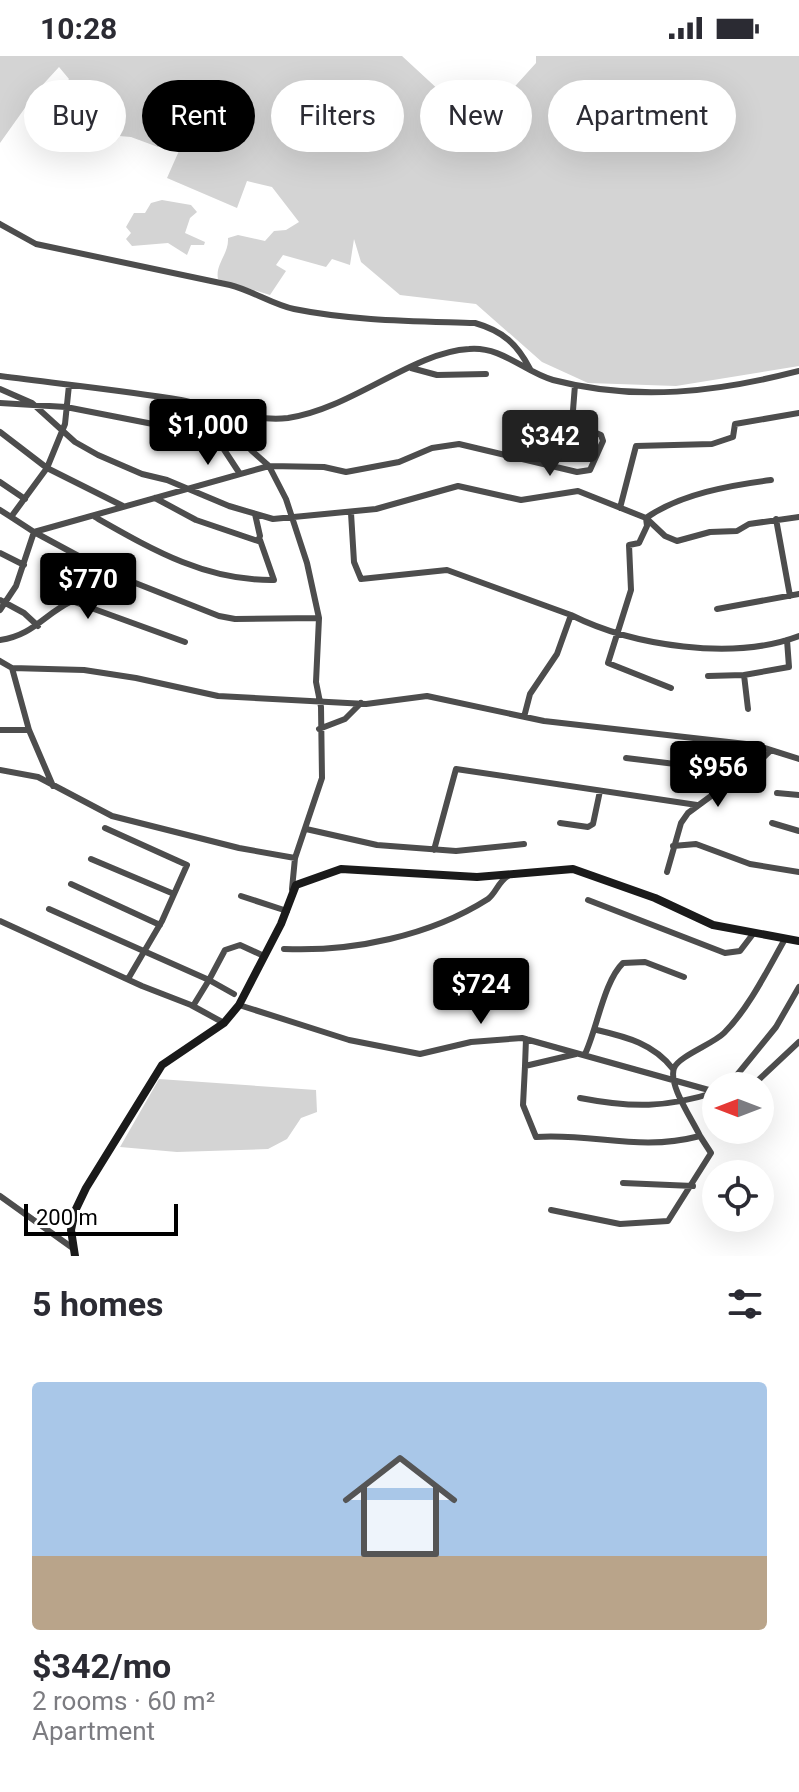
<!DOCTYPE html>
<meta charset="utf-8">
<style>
body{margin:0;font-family:Roboto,sans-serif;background:#f7f7f7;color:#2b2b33;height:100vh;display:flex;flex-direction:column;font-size:30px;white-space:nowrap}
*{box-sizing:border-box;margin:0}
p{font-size:26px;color:#7c7c81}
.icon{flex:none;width:44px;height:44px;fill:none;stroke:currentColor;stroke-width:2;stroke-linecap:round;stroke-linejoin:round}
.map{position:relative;height:1200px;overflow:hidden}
.drawer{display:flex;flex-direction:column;background:#fff;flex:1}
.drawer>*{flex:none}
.hud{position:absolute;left:24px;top:24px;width:752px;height:72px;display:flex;gap:16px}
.needle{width:52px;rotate:270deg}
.controls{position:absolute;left:702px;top:1016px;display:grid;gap:16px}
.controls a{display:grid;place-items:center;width:72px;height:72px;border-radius:50%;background:#fff;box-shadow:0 8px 32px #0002;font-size:40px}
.scale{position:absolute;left:24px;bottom:20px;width:154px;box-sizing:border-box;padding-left:8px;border:4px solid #000;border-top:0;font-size:22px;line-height:28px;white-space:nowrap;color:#000;-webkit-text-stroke:6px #fff;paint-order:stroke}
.price{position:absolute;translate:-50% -68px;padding:0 18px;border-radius:8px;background:#000;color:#fff;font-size:26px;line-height:52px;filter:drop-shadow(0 2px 4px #0008)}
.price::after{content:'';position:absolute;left:50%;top:48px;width:24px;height:18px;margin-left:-12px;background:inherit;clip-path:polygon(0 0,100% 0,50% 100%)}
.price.current{background:#222;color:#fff}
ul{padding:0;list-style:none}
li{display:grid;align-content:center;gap:16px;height:424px;padding:0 32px}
li span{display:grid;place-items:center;height:248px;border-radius:8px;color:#555}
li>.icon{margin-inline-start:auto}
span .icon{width:144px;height:144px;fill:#fffc;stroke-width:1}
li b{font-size:34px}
h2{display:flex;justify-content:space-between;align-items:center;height:96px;padding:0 32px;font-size:34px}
.chip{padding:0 28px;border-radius:36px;background:#fff;box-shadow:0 8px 32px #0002;font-size:28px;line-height:72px}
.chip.current{background:#000;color:#fff}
.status{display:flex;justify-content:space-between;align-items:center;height:56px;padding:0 40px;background:#fff;direction:ltr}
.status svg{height:22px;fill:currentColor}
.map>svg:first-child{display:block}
.green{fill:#d4d4d4}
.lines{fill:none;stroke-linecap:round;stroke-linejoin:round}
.minor{stroke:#4d4d4d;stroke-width:6}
.secondary{stroke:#1a1a1a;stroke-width:8}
</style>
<div class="status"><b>10:28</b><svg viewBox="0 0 49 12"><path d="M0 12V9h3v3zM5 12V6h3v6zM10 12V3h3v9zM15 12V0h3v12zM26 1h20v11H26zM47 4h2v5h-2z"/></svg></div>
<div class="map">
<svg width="799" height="1200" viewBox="0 0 799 1200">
<rect width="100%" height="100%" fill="#fff"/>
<path class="green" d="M0,0H402L455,49L489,59L536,7V0H799V310L676,330L588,327L542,306L476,248L400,239L361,206L354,183L350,209L332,203L326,211L283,199L276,209L286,215L270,239L218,223C215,208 229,198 228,182L238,179L265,185L274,175L286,174L299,166L272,131L247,125L237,152L167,122L182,88L164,82L158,91L131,81L95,78L64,55L54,64L47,55L69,23L59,11L37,35L0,87Z
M162,144L191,149L197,156L190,162L185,177L205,186L204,189H191L187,199L168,187L132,190L126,183L131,177L126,171L134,157H145L151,147Z
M159,1023L316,1034L317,1056L301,1062L287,1083L268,1093L177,1096L120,1091Z"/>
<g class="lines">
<path class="minor" d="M0,168L36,188L230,229C253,235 274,249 294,253C353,265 415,265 475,267C503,275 517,288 530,313
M411,312L437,319L486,318
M0,320C60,328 121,334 181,344C216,351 252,366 288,362C351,353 413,296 469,293C502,290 524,316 553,324C637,346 717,336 799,315
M0,333L32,347L75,386L98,399L142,418L167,424L229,450L273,463L376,453L458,430L521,444L578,435L646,462C680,438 731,429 771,424
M0,347L66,351L204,378L221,389L240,418
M236,357L251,394L269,410L324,411L346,416L399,406L432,392L459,388L577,416L590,414L603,385L601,379L572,367L575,329
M0,376L47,412L123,450
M0,426L25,443
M155,442L196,464L258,485L260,480L255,458
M620,452L636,390L712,388L733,381L735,368L799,357
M0,454L11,461
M351,457L354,506L361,523L447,514L571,559
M95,461C153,494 206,525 274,524L260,484
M646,462L647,470L639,487L629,489L631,534L608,607L671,632
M646,462L665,480L677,485L710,476L737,475L749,468L799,461
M776,463L790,540
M34,476L269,410L286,443L307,507L319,562L316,626L321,651L322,722L295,802L292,833
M34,476L110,517L219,560L235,563L319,562
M0,497L24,509
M0,544L24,557L38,570
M717,553L799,538
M0,554L16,530L34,476L11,461L47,412L65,368L69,329
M0,584C34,579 44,558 72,545L185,586
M0,605L12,612L84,614L136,622L218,640L366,648L427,640L544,665L755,689L799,703
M12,612L29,674L53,730
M708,620L744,619
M748,653L744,619L789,611L787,584
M524,661L530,638L557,598L571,559C633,590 733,605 799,580
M319,673L345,663L361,647
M0,674H29
M626,702L749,717
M0,714L38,721L112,760L239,792L295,802
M777,737L799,739
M560,767L588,771L593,768L600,735
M772,767L799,775
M105,772L187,809L162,865L128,923
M306,773L377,789L456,795L524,788
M673,790L696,788L750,808L799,816
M434,794L456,713L697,749
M91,803L174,838
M667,816L681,767L688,757L726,729L741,723L770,695
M71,828L160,869
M241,840L287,855
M588,844L725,897L740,895L753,878
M49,853L209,924L193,950
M0,865L142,930L191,949L224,967
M284,893C352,896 430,880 488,843C496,837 498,826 508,820
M234,938L209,924L225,894L240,889L264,900
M239,949L349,984L420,998L471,986L522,982L716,1036
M597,974C627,981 654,988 673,1013
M576,998L525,1010L523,1049L536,1081C596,1077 638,1096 700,1080C692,1063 668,1029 674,1012C679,1000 713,988 724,977C749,952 768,913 785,883
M585,998C597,973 604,925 623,907L645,906L684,921
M525,1010L526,983
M728,1030L776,971L799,931
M752,1030L799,986
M580,1042C632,1052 666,1052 716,1036
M623,1127L693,1130
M0,1140L74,1193
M551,1154L620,1168L668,1165L711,1097L700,1080"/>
<path class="secondary" d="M75,1200L71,1174L75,1155L86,1132L162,1009L224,967L239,949L281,868L296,829L341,813L477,821L573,813L655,842L713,869L799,885"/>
</g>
</svg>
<div class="controls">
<a><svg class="needle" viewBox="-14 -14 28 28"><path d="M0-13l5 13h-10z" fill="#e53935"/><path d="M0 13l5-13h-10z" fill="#7c7c81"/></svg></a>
<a><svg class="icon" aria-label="locate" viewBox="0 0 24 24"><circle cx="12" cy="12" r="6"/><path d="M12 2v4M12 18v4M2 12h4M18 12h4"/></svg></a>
</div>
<div class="scale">200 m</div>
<b class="price" style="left:208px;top:411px">$1,000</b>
<b class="price current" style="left:550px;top:422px">$342</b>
<b class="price" style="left:88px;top:565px">$770</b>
<b class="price" style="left:718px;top:753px">$956</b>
<b class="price" style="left:481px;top:970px">$724</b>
<div class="hud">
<a class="chip">Buy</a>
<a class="chip current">Rent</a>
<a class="chip">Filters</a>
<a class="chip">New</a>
<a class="chip">Apartment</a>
</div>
</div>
<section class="drawer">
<h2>5 homes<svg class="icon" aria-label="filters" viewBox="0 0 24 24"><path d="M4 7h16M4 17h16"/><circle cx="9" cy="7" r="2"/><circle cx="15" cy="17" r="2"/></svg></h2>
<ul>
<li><span style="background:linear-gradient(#a9c7e8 70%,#b9a48a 0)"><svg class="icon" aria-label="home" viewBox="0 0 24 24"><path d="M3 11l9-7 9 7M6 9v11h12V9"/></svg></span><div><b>$342/mo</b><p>2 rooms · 60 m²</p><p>Apartment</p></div></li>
</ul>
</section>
